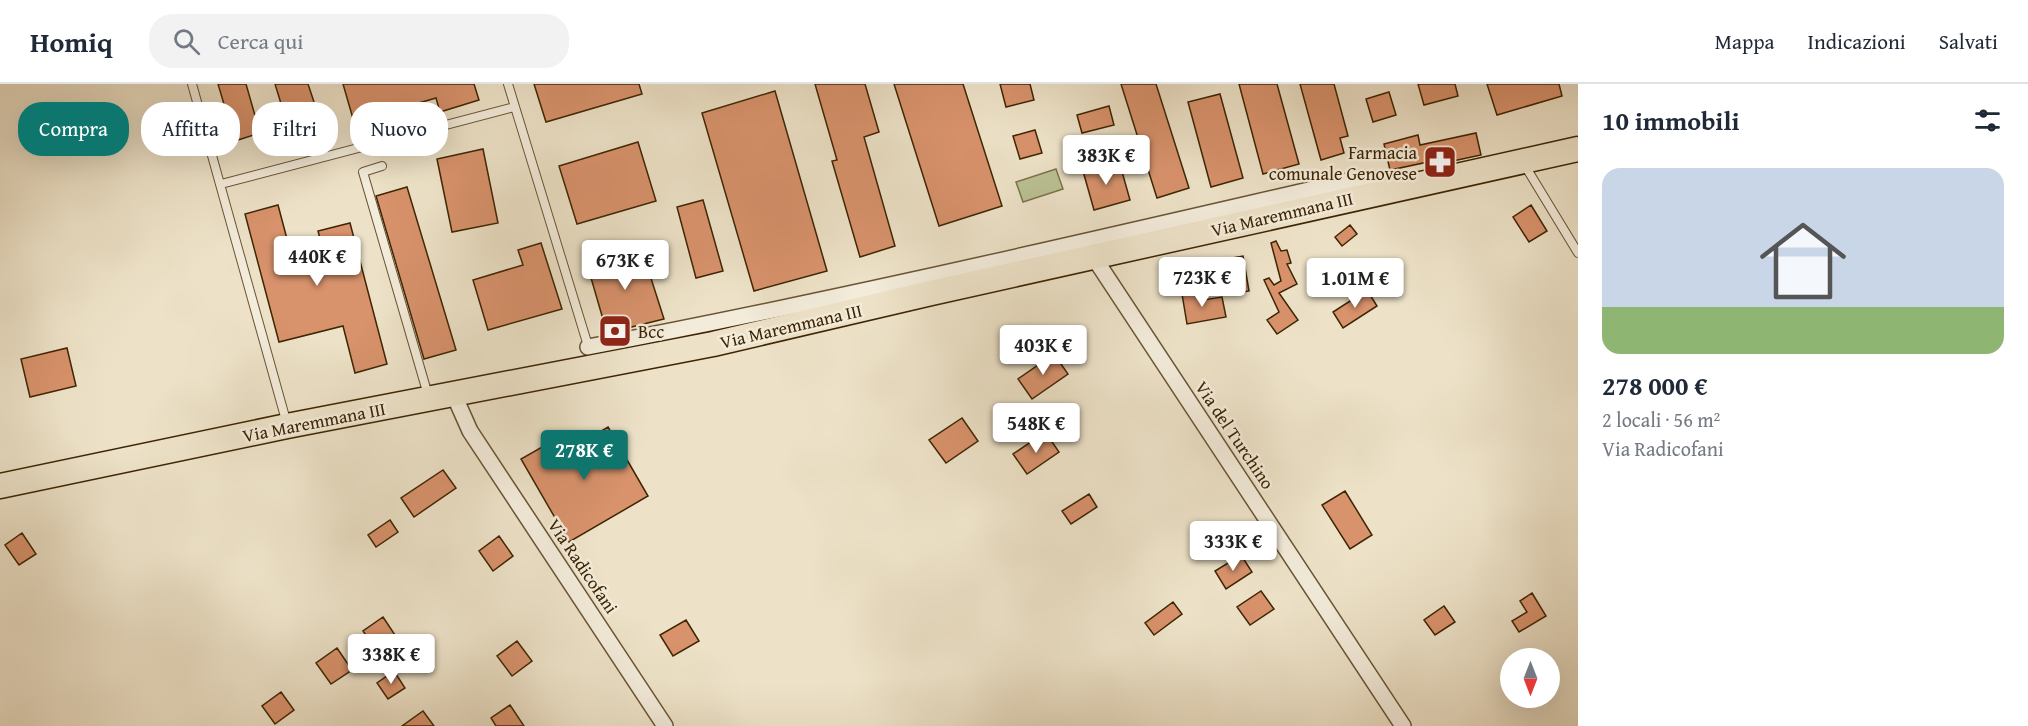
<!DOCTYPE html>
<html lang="it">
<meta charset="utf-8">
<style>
body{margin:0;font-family:"Gentium Book Plus",serif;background:#f2f2f3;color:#1f2937;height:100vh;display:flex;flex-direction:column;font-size:22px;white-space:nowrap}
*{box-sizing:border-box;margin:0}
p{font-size:20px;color:#747a83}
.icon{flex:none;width:33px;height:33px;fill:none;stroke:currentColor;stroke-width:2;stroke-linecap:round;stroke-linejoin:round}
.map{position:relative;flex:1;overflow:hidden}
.sheet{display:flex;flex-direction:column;background:#fff;width:450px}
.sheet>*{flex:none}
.guide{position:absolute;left:18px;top:18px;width:570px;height:54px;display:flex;gap:12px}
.needle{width:39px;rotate:180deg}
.controls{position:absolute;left:1500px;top:564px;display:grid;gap:12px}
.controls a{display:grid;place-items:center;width:60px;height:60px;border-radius:50%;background:#fff;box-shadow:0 6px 24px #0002;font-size:30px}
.price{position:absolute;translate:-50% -51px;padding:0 14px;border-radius:6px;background:#fff;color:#222;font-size:20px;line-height:39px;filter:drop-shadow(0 2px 3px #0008)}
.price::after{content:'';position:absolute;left:50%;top:36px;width:18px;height:14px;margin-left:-9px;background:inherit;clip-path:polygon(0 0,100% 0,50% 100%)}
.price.on{background:#0f766e;color:#fff}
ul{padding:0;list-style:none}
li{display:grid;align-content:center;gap:12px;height:318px;padding:0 24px}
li+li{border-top:2px solid #e0e1e3}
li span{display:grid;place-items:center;height:186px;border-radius:18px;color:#555}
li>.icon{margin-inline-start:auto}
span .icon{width:108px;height:108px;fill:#fffc;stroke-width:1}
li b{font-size:26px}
h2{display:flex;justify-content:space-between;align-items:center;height:72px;padding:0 24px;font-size:26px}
.chip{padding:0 21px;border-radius:24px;background:#fff;box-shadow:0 6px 24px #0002;font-size:21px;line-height:54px}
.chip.on{background:#0f766e;color:#fff}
header{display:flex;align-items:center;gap:36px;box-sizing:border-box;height:84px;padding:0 30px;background:#fff;border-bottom:2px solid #e0e1e3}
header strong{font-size:28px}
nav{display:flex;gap:33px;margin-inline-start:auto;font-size:21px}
.search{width:420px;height:54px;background:#f2f2f3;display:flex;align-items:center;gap:15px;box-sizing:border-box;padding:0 21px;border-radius:24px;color:#747a83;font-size:22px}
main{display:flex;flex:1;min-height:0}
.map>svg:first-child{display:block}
.green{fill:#bbc294;stroke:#7c744c;stroke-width:1.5}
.building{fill:#d8926c;stroke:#3d2503;stroke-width:1.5}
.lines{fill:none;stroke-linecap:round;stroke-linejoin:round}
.lane-casing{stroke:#695434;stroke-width:10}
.street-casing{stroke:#695434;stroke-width:18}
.primary-casing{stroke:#3d2503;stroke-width:27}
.lane{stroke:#f3ecdb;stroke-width:8}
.street{stroke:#f3ecdb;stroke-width:15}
.primary{stroke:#ede2c8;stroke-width:24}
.labels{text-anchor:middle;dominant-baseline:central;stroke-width:5;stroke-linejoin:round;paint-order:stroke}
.poi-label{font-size:18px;fill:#3d2503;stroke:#f3ecdb;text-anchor:end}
.street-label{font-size:18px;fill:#3d2503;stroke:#f3ecdb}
</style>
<header>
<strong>Homiq</strong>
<div class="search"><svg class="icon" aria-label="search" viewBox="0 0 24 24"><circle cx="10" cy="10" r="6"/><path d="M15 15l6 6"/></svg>Cerca qui</div>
<nav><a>Mappa</a><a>Indicazioni</a><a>Salvati</a></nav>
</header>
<main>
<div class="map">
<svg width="1578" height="642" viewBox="0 0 1578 642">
<rect width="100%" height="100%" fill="#ede2c8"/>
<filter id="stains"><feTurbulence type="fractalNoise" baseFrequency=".00333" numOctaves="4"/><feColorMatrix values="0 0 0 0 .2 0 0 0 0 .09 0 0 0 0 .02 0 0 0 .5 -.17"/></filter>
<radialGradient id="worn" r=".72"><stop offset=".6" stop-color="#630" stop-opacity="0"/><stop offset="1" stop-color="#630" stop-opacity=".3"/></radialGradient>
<path class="green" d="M1056,85L1063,105L1023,118L1016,98Z"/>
<path class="building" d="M218,0H246L260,49L235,57Z
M275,0H308L318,30L287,39Z
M343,0H474L479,16L440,28L436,14L354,38Z
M534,0H639L642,10L546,38Z
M815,0H865L879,48L864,53L895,162L860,173L832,77L837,76Z
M894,0H963L1002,122L939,142Z
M1000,0H1030L1034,16L1006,23Z
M1121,0H1156L1189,104L1157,114Z
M1239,0H1277L1299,80L1263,90Z
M1300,0H1334L1348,52L1340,54L1344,69L1321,76Z
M1418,0H1455L1458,12L1424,21Z
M1487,0H1559L1562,12L1497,31Z
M775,7L827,187L754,207L702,29Z
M1389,8L1396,31L1373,38L1366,15Z
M1220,10L1243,94L1211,103L1188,18Z
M1109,22L1114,41L1082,49L1077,31Z
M1035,46L1042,69L1020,75L1013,52Z
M1476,49L1481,71L1434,81L1433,77L1390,86L1384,60L1418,51L1420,61Z
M638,58L656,117L577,140L559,82Z
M483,65L498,139L452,148L437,75Z
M1119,77L1130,116L1094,126L1083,87Z
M407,103L456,266L424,275L376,112Z
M703,116L723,187L696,194L677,123Z
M278,121L291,170L322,162L318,147L350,139L387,280L355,289L343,242L279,258L245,130Z
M1531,121L1547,147L1529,158L1513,133Z
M1350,141L1357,150L1342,162L1335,153Z
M1276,157L1281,167L1287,166L1291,179L1287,180L1297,200L1279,209L1298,236L1277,250L1267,236L1279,228L1264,196L1269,194L1274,201L1281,197L1271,159Z
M541,159L562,225L488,246L473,196L523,181L518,166Z
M641,163L664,235L607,249L587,180Z
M1243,172L1249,207L1226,211L1220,176Z
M1367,206L1377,222L1343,244L1333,228Z
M1202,207L1203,216L1222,213L1226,233L1187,240L1182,210Z
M67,264L76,302L30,313L21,275Z
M1054,270L1068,290L1032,315L1018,295Z
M962,334L978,357L946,379L929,356Z
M608,343L648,412L569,458L521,375L565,350L573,364Z
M1048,352L1059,368L1027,390L1013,370L1034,356L1037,359Z
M443,386L456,404L414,433L401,414Z
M1345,407L1372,451L1350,465L1322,421Z
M1089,410L1097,423L1071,440L1062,427Z
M390,436L398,448L376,463L368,451Z
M22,449L36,470L19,481L5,461Z
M499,452L513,472L493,487L479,467Z
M1241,471L1252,488L1226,505L1215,487Z
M1261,507L1274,525L1250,541L1237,523Z
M1532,509L1546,532L1519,548L1512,537L1527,528L1520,517Z
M1173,518L1182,530L1154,551L1145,539Z
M1444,522L1455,538L1435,551L1424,536Z
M383,533L397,554L377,567L363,547Z
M686,536L699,557L673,572L660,551Z
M517,557L532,577L512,592L497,572Z
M337,564L352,586L331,600L316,579Z
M394,587L405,604L388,615L377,599Z
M281,608L294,626L275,640L262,622Z
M510,621L524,642H496L491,634Z
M423,627L434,642H402Z"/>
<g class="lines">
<g class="lane-casing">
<path id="lane" d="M192,0L287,340
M508,0L589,265
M1524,80L1578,169
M382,82L363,88L428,311
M221,100L514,23"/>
</g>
<g class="street-casing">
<path id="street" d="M1093,172L1403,642
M588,263C847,214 1104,153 1361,94L1375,95L1385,107
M454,311L470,347L665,642"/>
</g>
<g class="primary-casing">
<path id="primary" d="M0,402L287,342L713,260L931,209L1578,65"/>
</g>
<use href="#lane" class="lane"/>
<use href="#street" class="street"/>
<use href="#primary" class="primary"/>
</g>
<defs>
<g id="pharmacy-square" transform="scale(1.725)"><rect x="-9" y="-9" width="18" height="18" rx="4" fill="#8f2418" stroke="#f3ecdb"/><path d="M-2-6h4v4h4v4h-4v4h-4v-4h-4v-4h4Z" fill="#fff"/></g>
<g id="bank-square" transform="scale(1.725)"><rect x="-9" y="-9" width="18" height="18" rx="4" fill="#8f2418" stroke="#f3ecdb"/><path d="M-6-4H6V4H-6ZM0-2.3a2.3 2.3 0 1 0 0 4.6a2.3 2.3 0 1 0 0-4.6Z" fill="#fff"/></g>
</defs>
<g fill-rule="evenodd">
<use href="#pharmacy-square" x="1440" y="78"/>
<use href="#bank-square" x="615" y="247"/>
</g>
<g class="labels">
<g class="poi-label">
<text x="1417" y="68">Farmacia<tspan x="1417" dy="21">comunale Genovese</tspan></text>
<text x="638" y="247" text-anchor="start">Bcc</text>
</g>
<g class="street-label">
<text transform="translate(1282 130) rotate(-13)">Via Maremmana III</text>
<text transform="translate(791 242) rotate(-13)">Via Maremmana III</text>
<text transform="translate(314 338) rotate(-11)">Via Maremmana III</text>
<text transform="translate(1235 351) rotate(56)">Via del Turchino</text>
<text transform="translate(583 482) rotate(56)">Via Radicofani</text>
</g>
</g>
<rect width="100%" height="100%" filter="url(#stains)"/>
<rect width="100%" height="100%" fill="url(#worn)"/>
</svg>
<div class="controls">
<a><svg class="needle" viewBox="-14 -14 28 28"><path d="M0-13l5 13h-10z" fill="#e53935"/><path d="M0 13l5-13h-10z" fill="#747a83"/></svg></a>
</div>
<b class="price" style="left:1106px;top:102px">383K €</b>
<b class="price" style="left:317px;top:203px">440K €</b>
<b class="price" style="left:625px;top:207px">673K €</b>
<b class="price" style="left:1202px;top:224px">723K €</b>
<b class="price" style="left:1355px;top:225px">1.01M €</b>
<b class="price" style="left:1043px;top:292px">403K €</b>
<b class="price" style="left:1036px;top:370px">548K €</b>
<b class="price on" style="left:584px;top:397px">278K €</b>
<b class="price" style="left:1233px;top:488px">333K €</b>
<b class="price" style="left:391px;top:601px">338K €</b>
<div class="guide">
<a class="chip on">Compra</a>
<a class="chip">Affitta</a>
<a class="chip">Filtri</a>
<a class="chip">Nuovo</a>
</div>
</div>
<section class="sheet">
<h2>10 immobili<svg class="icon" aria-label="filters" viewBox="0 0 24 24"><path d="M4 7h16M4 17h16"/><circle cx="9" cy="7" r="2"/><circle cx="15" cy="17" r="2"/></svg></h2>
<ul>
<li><span style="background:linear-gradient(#c9d6e8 75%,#8fb573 0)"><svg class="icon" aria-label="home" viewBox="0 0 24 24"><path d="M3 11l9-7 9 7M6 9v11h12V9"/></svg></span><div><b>278 000 €</b><p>2 locali · 56 m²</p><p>Via Radicofani</p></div></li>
</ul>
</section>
</main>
